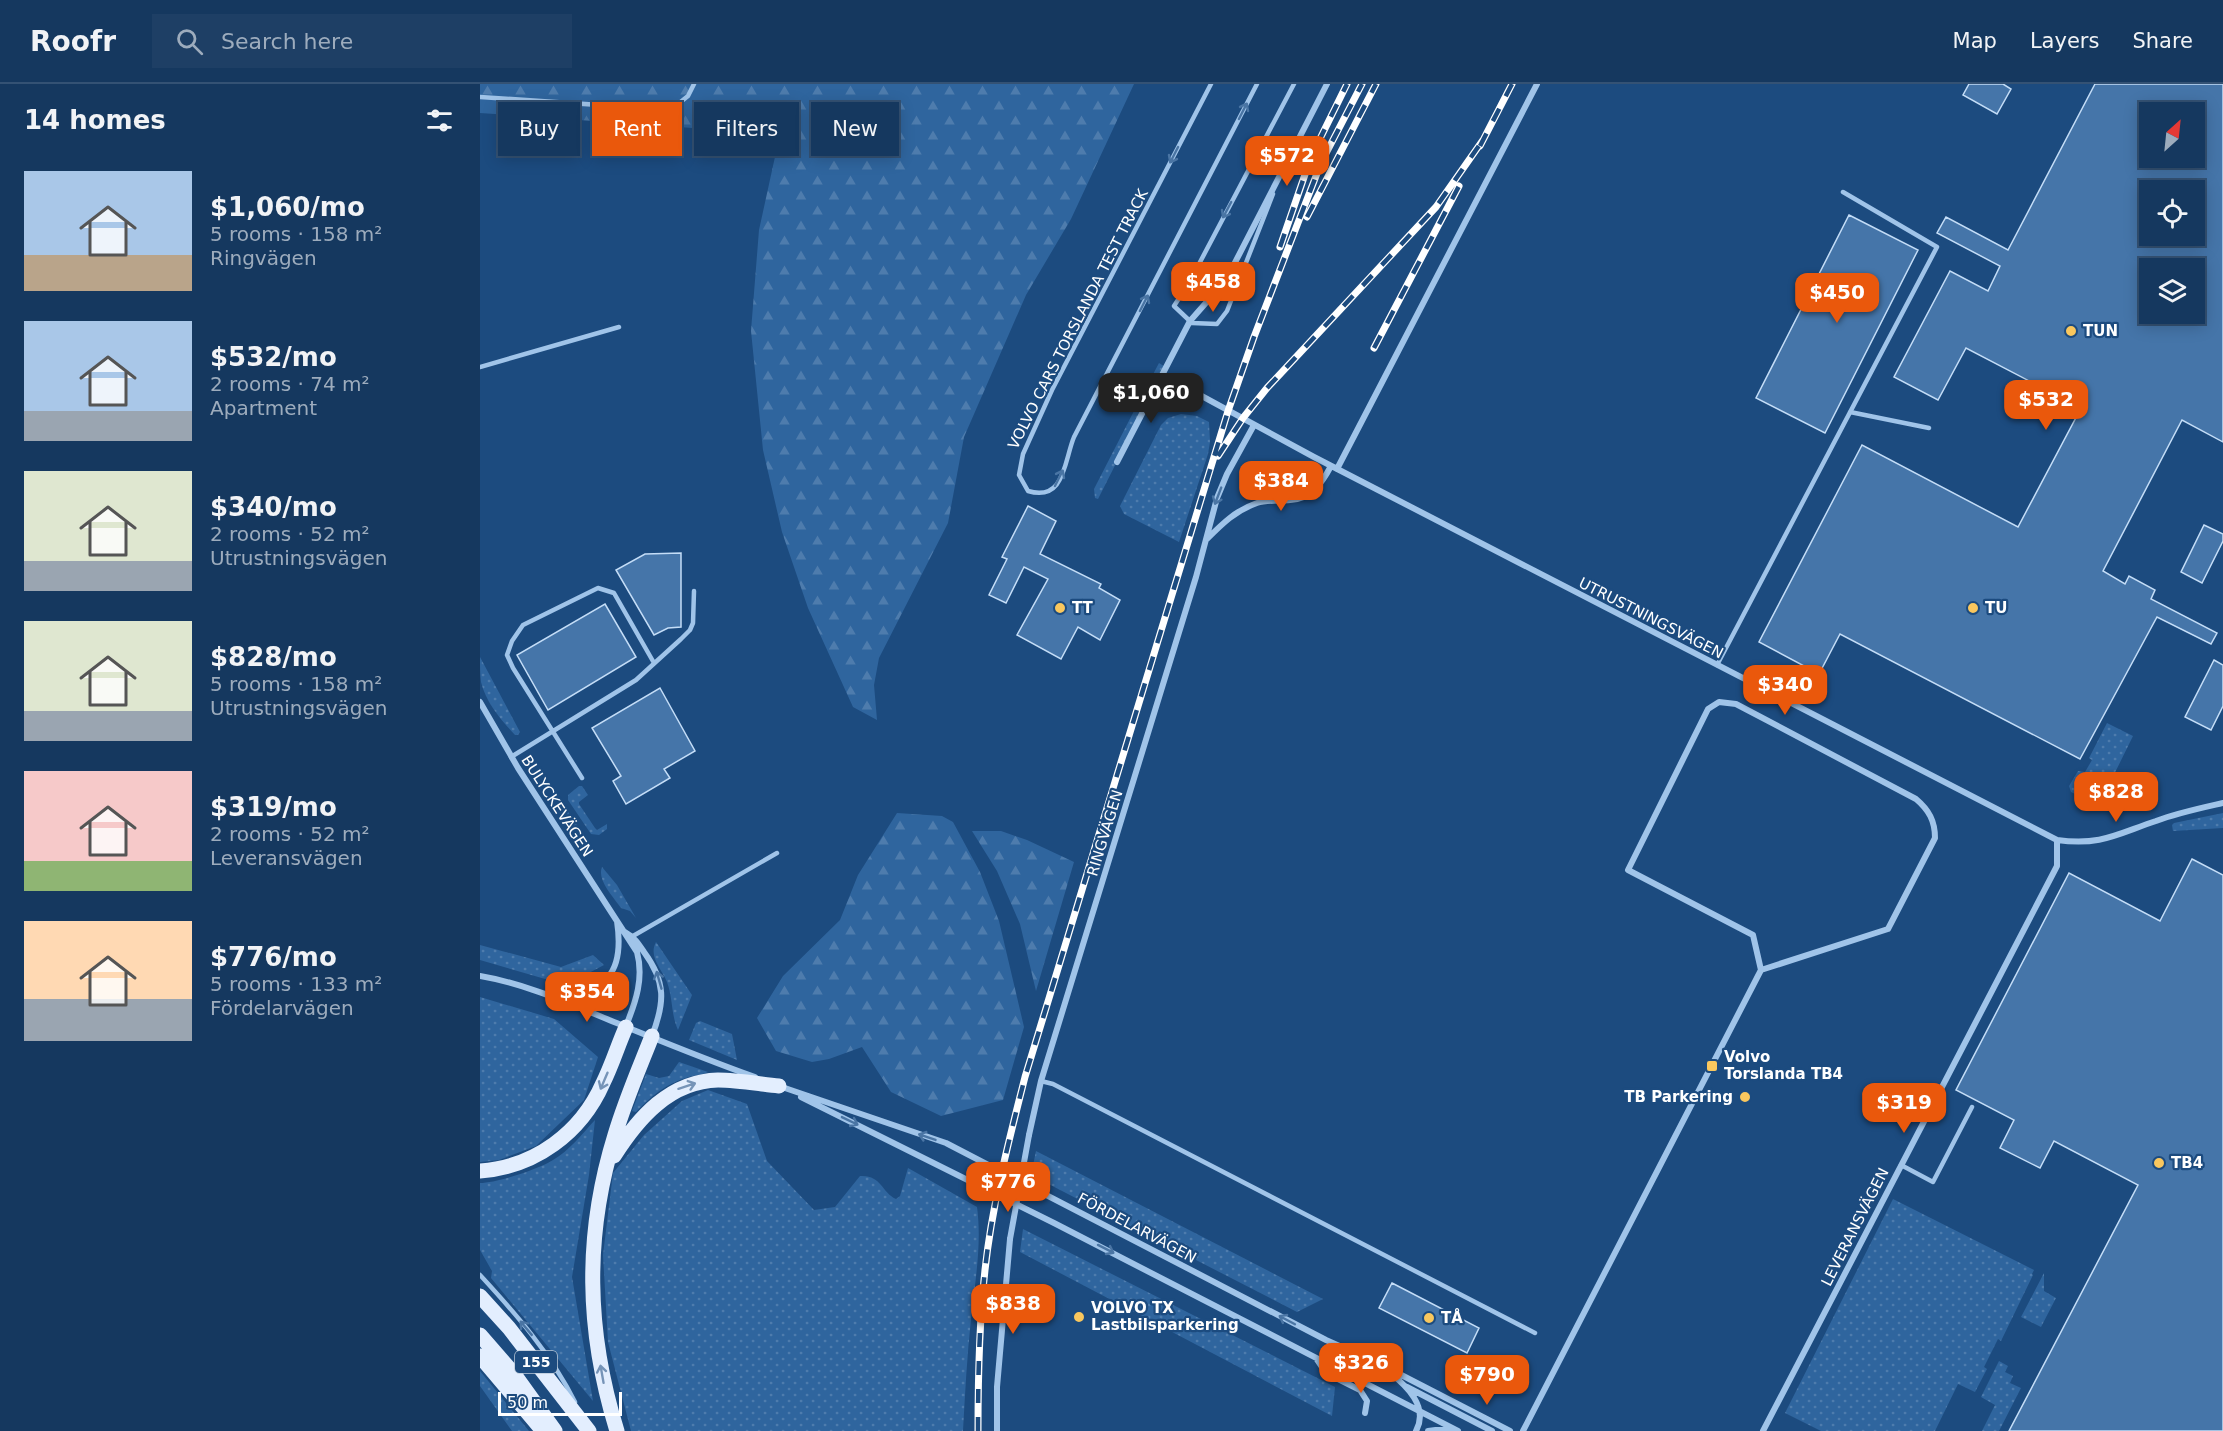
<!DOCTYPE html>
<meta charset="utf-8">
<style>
body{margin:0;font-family:"DejaVu Sans",sans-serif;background:#1e3f65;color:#f1f3f6;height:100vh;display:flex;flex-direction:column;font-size:22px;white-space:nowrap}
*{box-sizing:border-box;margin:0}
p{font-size:20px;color:#9dacbd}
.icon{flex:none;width:33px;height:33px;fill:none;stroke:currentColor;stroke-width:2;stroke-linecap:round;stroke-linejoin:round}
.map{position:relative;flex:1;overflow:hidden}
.sheet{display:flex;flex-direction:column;background:#15385f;width:480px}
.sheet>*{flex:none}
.guide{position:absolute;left:18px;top:18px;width:570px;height:54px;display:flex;gap:12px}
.needle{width:39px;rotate:27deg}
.controls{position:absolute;left:1659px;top:18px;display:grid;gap:12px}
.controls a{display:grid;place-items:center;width:66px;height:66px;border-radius:0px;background:#15385f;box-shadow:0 3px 15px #0003,0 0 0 2px #345274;font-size:30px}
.scale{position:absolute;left:18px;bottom:15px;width:124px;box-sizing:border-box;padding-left:6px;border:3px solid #fff;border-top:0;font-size:16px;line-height:21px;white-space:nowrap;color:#fff;-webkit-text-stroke:4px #1c4b7f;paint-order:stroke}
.price{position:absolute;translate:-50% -51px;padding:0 14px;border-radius:12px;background:#ea580c;color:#fff;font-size:20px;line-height:39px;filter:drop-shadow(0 2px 3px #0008)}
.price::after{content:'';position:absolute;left:50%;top:36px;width:18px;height:14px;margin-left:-9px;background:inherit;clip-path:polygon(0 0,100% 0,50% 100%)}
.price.on{background:#222;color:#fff}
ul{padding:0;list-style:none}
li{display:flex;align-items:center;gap:18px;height:150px;padding:0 24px}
li span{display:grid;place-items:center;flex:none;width:168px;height:120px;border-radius:0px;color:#555}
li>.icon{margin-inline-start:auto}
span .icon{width:72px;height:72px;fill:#fffc;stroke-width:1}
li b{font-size:26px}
h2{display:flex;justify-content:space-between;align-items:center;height:72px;padding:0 24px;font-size:26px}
.pill{padding:0 21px;border-radius:0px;background:#15385f;box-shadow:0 3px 15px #0003,0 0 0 2px #345274;font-size:21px;line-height:54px}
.pill.on{background:#ea580c;color:#fff}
header{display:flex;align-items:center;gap:36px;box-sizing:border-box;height:84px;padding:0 30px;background:#15385f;border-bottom:2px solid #345274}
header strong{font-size:28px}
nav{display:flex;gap:33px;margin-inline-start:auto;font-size:21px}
.search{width:420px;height:54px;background:#1e3f65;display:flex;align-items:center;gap:15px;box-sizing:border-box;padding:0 21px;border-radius:0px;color:#9dacbd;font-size:22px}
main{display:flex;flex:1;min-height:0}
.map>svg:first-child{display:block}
.grass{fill:url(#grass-dots)}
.forest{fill:url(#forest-firs)}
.building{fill:#4575a9;stroke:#c4ddf7;stroke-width:1.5;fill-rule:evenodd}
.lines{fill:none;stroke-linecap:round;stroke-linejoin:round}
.lane{stroke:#a0c4e9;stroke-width:4.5}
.street{stroke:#a0c4e9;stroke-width:6}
.primary{stroke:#e3eefe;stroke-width:15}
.rail-casing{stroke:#fff;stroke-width:7}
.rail{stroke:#1c4b7f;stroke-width:4.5;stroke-dasharray:14;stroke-linecap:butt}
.street-bridge{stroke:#a0c4e9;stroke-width:6}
.oneway{stroke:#4a75a4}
.oneway2{stroke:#7694b8}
.poi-dot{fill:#f9c75e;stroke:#1c4b7f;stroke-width:2}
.labels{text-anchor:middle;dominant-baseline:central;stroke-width:4.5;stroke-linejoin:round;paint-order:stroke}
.shield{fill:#1c4b7f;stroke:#bbc9d9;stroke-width:1.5}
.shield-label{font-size:14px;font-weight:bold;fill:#fff}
.street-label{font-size:15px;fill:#fff;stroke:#1c4b7f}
.poi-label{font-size:15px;font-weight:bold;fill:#fff;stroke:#1c4b7f;text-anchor:start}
</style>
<header>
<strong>Roofr</strong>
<div class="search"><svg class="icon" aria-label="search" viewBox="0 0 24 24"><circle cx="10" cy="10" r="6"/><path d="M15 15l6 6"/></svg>Search here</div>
<nav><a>Map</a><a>Layers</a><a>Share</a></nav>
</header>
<main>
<section class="sheet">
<h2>14 homes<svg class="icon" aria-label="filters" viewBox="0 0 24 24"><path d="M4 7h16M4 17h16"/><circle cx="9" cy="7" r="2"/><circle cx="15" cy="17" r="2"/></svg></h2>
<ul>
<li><span style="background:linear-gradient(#a9c7e8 70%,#b9a48a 0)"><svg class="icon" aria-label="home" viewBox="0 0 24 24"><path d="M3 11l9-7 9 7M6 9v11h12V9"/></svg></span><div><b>$1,060/mo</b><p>5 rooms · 158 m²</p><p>Ringvägen</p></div></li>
<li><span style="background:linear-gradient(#a9c7e8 75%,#9aa5b1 0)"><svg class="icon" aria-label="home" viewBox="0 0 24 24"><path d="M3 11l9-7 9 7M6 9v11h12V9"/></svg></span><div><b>$532/mo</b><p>2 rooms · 74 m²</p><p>Apartment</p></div></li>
<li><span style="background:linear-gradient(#dfe7d0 75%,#9aa5b1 0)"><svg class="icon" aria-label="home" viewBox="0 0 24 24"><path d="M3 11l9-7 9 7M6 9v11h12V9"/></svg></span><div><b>$340/mo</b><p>2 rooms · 52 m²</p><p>Utrustningsvägen</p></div></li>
<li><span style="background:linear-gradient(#dfe7d0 75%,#9aa5b1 0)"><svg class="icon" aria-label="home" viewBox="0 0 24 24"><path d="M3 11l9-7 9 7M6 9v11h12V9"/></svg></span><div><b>$828/mo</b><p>5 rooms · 158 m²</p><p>Utrustningsvägen</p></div></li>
<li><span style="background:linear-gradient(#f6c9c9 75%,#8fb573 0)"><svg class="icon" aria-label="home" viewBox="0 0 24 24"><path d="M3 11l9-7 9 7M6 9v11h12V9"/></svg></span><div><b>$319/mo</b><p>2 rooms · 52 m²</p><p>Leveransvägen</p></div></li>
<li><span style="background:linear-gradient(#ffd9b3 65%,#9aa5b1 0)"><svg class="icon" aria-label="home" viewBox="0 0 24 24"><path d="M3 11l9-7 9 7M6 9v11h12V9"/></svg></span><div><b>$776/mo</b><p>5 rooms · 133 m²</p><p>Fördelarvägen</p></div></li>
</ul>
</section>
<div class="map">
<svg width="1743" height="1347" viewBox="0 0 1743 1347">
<defs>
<pattern id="grass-dots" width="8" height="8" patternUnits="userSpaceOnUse" patternTransform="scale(1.5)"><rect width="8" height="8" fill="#2f659e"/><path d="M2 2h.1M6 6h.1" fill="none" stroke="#4e7cad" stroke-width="1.8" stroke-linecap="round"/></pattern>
<pattern id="forest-firs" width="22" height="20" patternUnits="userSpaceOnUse" patternTransform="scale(1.5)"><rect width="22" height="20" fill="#2f659e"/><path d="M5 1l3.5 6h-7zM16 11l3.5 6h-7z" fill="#4e7cad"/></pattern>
</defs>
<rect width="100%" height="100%" fill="#1c4b7f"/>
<path class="grass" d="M679,279L687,284L668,319L660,315Z
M655,325L661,328L660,332L618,415L615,414L614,405Z
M701,330L717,332L729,338L730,358L728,370L699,458L644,430L640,422L681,341L688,334Z
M0,573L40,648L38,651H35C22,637 6,619 1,598C0,590 0,581 0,573Z
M1627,639L1653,652L1620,719L1616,720L1591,708L1589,702L1598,687L1605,688L1612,676L1609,674Z
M99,702H102L108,711L99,718V720L115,744L117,746L127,740V745L119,751L111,750L88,716V711Z
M83,720L106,755L103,757C90,754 85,739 79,728Z
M1743,729V744L1693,747L1692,741L1694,739Z
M122,783L137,801L156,834L150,827L141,824L138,820C131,810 117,795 122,783Z
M176,858L212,911L198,946C191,931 193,914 187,898C182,885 168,873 176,858Z
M0,861L81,883L113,871L124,881L86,901L0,876Z
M0,913L74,935L118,973L104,1016L56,1062L19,1076L0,1078Z
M220,937L252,950L257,976L209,956L216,939Z
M199,978L228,988C222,991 215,991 209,993C187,999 171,1012 156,1028L152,1027L166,990L179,994L189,992Z
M228,1006L267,1020L287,1077L334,1126L355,1123L380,1092C402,1091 401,1108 416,1115L420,1112L428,1084L497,1123C502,1160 495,1198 491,1235C487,1272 485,1310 483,1347H151L128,1258L123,1171L133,1089L164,1051L202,1017Z
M115,1036L109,1091L92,1193L113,1317L11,1194L12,1187L0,1166V1099C17,1099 59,1085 73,1076C89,1067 102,1050 115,1036Z
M556,1067L843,1215L817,1228L551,1091Z
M1413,1115L1554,1186L1552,1190L1553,1191L1521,1257L1518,1255L1504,1283L1507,1285L1495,1308L1478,1300L1455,1347H1341L1305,1329Z
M543,1145L855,1303L852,1332L540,1168Z
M1564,1189V1207L1576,1214L1561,1243L1541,1233Z
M1519,1277L1528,1282L1525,1288L1533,1292L1530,1299L1541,1304L1519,1347H1502L1515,1321L1501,1313Z
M0,1287L49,1347H32L0,1302Z"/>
<path class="forest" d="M0,0H654L591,135L546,211L484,353L468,439L399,574L394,601L397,636L373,623L328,524L302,448L283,366L271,247L279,146L300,50L0,29Z
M417,729L462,732L473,738L500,788L519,837L544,943L523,1016L461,1032L411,1008L382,963L349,975L332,978L296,967L277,934L303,892L360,836L378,791Z
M492,747H521L547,756L594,778L556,907L540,840L517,787Z"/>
<path class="building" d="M1489,0H1523L1531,5L1517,30L1483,11Z
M1615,0H1743V358L1702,336L1623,487L1645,500L1649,492L1675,506L1671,515L1737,549L1731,560L1677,533L1600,675L1360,550L1339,590L1279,558L1382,361L1538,443L1601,324L1486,264L1458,316L1414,293L1470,187L1508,207L1520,182L1457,149L1466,133L1528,166ZM1670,28H1714V74H1670ZM1670,106H1714V152H1670ZM1670,184H1714V230H1670Z
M1369,131L1438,166L1345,349L1276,314Z
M548,422L576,437L560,470L621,500L619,504L640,516L620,556L598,543L581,575L537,551L568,495L544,483L526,519L509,511L527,475L522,473Z
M1724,441L1743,450V457L1722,499L1701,488Z
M201,469V543L188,544L174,551L136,486L165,470Z
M125,520L156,573L68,626L37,571Z
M1734,576L1743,581V622L1731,646L1705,633Z
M180,604L215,667L184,685L190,694L146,720L133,697L141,692L112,644Z
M1712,775L1743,791V1347H1529L1658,1101L1574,1057L1560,1084L1520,1064L1534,1036L1476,1006L1589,789L1680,837Z
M912,1199L999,1244L987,1269L899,1224Z"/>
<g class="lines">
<path class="lane" d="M731,0L572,306L543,370L539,391L548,407C585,418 584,377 594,353L777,0
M0,13L164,24L198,20L208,12L214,0
M793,110L747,227L737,240L712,239L694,222L709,199L814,0
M0,283L139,243
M1370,328L1449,344
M1237,581L1457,163L1363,108
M1307,617L1321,590
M31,673L156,596L201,555L210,546L213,539L214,507
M102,694L33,584L27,571L32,557L43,541L118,504L134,509L174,579
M153,852L297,769
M561,997L573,1000L1055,1249
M1421,1081L1453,1098L1492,1023
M0,1191C36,1230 71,1270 95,1318"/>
<path class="street" d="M683,291L834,373L1577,756C1621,762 1637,750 1676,737C1697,729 1721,724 1743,719
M637,378L710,237L746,196L847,0
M857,385L1057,0
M727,455C742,440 756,426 777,419C787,416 799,417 810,416C831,415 842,399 851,382
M0,618L38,684L157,868C164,894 156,917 146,942
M145,848C154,853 158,859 164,868C186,898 185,918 172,952
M0,892C47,900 90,920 134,938C181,957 227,976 275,993
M76,914C126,906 145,891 137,837
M299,1002L466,1059L846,1256L900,1280L1030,1347
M321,1013L574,1139L978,1347
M549,1051L561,997L716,493L737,414L747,390L774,341
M836,1274L846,1289L880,1306L887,1317L885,1329
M909,1288C927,1302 949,1323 936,1347
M927,1303L1012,1347
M517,1347V1303L530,1155
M948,1347L971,1344
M1043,1347L1281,886L1273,851L1148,786L1228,625L1239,618L1256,620L1436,715C1449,726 1455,737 1455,754L1408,845L1281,886
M1283,1347L1577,782V756"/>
<path class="primary" d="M134,1072C158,1034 190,997 238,996C258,996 279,1000 299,1002
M0,1087C55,1083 101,1049 123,999C132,981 138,961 146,943
M0,1212L29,1244L109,1347
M0,1251L34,1290L75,1347
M0,1272L63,1347
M137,1347C106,1247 104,1151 135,1051C145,1017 159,985 172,952"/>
<g class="rail-casing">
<path id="rail" d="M1000,62L1032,0
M827,133L896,0
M800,163L831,73L867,0
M894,264L979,102
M738,372L763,334L787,304L956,123L1003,56
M498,1347C498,1294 499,1239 505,1186C512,1121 529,1056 545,993L748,327L774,253L841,79L882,0"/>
</g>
<use href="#rail" class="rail"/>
<path class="street-bridge" d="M530,1155L549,1051"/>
</g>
<defs><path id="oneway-shaft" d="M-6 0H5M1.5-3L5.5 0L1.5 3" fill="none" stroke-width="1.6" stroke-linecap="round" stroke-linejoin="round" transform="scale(1.5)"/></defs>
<g class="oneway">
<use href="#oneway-shaft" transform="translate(763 27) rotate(-63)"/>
<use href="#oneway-shaft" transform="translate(694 71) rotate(117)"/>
<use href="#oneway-shaft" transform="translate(747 126) rotate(118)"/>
<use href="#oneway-shaft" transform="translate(664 219) rotate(-63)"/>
<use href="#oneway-shaft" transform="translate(579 394) rotate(-63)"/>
<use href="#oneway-shaft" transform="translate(738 412) rotate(111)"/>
<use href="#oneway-shaft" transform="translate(179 896) rotate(-106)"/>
<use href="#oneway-shaft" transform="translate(370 1037) rotate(26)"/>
<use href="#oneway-shaft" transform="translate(447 1053) rotate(-161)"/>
<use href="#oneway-shaft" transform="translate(626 1165) rotate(27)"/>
<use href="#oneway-shaft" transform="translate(807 1236) rotate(-152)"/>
<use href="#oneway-shaft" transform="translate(46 1244) rotate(-130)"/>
</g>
<g class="oneway2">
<use href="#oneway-shaft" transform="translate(124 997) rotate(113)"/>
<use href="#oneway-shaft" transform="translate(207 1002) rotate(-18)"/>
<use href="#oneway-shaft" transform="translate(122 1290) rotate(-100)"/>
</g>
<g class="poi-dot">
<circle cx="1591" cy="247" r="6"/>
<circle cx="580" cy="524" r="6"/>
<circle cx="1493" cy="524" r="6"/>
<rect x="1226" y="976" width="12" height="12" rx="3"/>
<circle cx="1265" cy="1013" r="6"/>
<circle cx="1679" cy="1079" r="6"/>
<circle cx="599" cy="1233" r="6"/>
<circle cx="949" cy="1234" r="6"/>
</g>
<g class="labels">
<rect class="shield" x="35" y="1267" width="42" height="22" rx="4.5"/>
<g class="shield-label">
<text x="56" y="1278">155</text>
</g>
<g class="street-label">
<text transform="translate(598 235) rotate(-63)">VOLVO CARS TORSLANDA TEST TRACK</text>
<text transform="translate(1171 534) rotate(27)">UTRUSTNINGSVÄGEN</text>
<text transform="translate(77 722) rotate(57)">BULYCKEVÄGEN</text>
<text transform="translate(625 749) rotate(-73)">RINGVÄGEN</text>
<text transform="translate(1375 1143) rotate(-63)">LEVERANSVÄGEN</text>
<text transform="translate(657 1144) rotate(28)">FÖRDELARVÄGEN</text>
</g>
<g class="poi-label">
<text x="1603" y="247">TUN</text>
<text x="592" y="524">TT</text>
<text x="1505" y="524">TU</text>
<text x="1244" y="973">Volvo<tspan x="1244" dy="17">Torslanda TB4</tspan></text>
<text x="1253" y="1013" text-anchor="end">TB Parkering</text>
<text x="1691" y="1079">TB4</text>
<text x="611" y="1224">VOLVO TX<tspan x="611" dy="17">Lastbilsparkering</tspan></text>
<text x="961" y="1234">TÅ</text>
</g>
</g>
</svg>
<div class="controls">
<a><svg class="needle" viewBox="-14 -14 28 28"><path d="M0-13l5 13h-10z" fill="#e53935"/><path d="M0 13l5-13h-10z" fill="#9dacbd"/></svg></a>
<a><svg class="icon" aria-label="locate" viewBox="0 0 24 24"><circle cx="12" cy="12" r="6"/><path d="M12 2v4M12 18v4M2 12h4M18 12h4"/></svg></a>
<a><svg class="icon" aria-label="layers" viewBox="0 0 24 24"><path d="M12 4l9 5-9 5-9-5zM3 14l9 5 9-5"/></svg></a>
</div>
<div class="scale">50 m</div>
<b class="price" style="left:807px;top:103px">$572</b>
<b class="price" style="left:733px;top:229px">$458</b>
<b class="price" style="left:1357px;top:240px">$450</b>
<b class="price on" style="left:671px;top:340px">$1,060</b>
<b class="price" style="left:1566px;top:347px">$532</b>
<b class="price" style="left:801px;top:428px">$384</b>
<b class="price" style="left:1305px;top:632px">$340</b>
<b class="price" style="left:1636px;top:739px">$828</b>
<b class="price" style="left:107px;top:939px">$354</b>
<b class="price" style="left:1424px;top:1050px">$319</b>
<b class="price" style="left:528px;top:1129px">$776</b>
<b class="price" style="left:533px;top:1251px">$838</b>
<b class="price" style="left:881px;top:1310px">$326</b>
<b class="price" style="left:1007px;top:1322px">$790</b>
<div class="guide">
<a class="pill">Buy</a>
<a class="pill on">Rent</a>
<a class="pill">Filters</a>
<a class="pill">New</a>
</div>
</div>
</main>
